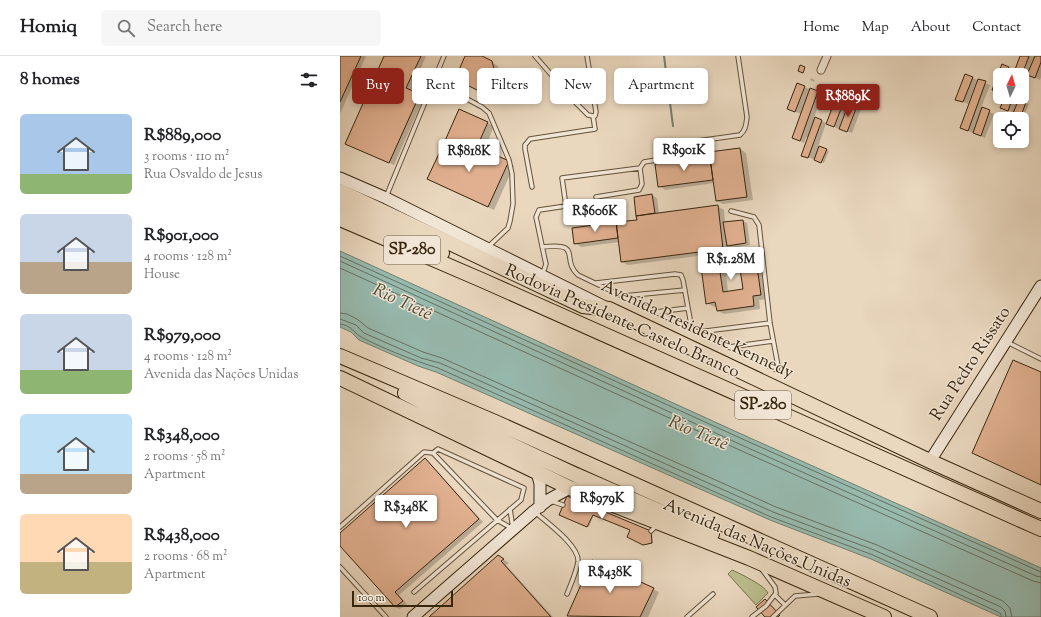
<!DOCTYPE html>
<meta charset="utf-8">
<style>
body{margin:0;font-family:"Sorts Mill Goudy",serif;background:#f6f6f6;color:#202124;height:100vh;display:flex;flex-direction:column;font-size:15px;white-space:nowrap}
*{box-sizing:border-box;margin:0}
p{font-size:13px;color:#757577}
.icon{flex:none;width:22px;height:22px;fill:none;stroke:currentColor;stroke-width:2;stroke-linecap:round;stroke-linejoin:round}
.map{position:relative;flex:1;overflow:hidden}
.details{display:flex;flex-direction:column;background:#fff;width:340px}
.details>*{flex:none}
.banner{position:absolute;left:12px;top:12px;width:380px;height:36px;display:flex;gap:8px}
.needle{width:26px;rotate:5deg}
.buttons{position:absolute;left:653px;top:12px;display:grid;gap:8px}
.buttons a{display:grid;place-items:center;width:36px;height:36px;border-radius:6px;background:#fff;box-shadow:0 2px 6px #0003;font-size:20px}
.scale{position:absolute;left:12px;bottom:10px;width:101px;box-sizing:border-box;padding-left:4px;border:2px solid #38260d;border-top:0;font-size:11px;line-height:14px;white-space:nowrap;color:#38260d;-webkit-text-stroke:3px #f1e5d5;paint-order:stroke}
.price{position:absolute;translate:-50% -34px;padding:0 9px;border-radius:4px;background:#fff;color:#222;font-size:13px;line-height:26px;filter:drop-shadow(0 1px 2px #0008)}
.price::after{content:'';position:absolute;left:50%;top:24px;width:12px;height:9px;margin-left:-6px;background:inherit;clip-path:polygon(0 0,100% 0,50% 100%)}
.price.on{background:#8f2418;color:#fff}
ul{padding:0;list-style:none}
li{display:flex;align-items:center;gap:12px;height:100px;padding:0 20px}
li span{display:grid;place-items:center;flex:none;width:112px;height:80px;border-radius:6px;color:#555}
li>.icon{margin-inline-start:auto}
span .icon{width:48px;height:48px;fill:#fffc;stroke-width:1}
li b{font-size:17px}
h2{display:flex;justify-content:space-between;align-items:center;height:48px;padding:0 20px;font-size:17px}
.tag{padding:0 14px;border-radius:6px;background:#fff;box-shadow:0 2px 6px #0003;font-size:14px;line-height:36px}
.tag.on{background:#8f2418;color:#fff}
header{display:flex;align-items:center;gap:24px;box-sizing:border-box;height:56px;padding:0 20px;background:#fff;border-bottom:1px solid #e0e0e0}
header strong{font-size:19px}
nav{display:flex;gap:22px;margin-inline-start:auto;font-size:14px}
.search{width:280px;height:36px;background:#f6f6f6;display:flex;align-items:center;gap:10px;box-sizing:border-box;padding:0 14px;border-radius:6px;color:#757577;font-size:15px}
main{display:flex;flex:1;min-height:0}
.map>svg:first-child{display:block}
.green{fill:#bbbd8e;stroke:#7a724e}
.water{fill:#97baaf;stroke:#717f6e}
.shadow{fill:#0003;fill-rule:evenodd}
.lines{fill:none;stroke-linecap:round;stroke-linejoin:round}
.shore{stroke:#68705e;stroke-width:1}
.stream{stroke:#717f6e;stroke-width:2}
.building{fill:#e1b090;stroke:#38260d;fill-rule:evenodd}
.lane-casing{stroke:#645239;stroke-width:5.5}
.street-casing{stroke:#645239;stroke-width:9}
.secondary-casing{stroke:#38260d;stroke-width:13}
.highway-casing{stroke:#38260d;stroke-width:16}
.lane{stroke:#f1e5d5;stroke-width:3.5}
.street{stroke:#f1e5d5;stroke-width:7}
.secondary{stroke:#f1e5d5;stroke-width:11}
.highway{stroke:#e9d7be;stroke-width:14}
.labels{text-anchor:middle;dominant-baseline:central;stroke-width:3;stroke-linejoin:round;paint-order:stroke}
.shield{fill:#f1e5d5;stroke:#705f49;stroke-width:1}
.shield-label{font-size:16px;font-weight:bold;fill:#38260d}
.street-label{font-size:17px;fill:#38260d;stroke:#f1e5d5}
.water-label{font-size:18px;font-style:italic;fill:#504b36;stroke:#f1e5d5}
</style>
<header>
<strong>Homiq</strong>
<div class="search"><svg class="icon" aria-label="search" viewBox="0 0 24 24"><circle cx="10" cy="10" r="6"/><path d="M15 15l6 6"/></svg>Search here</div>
<nav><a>Home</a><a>Map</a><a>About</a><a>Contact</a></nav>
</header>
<main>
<section class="details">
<h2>8 homes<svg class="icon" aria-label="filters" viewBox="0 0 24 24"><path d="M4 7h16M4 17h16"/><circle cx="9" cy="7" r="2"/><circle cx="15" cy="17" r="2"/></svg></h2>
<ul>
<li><span style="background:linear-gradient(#a9c7e8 75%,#8fb573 0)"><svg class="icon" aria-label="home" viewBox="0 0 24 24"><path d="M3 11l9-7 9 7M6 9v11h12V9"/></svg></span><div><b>R$889,000</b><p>3 rooms · 110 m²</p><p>Rua Osvaldo de Jesus</p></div></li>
<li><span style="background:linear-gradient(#c9d6e8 60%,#b9a48a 0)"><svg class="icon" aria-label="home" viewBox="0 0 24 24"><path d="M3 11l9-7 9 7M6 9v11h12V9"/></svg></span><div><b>R$901,000</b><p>4 rooms · 128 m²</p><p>House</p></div></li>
<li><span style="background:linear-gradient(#c9d6e8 70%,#8fb573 0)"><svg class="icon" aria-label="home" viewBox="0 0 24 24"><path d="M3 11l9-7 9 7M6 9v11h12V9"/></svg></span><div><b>R$979,000</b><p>4 rooms · 128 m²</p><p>Avenida das Nações Unidas</p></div></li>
<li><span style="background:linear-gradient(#bfe0f5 75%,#b9a48a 0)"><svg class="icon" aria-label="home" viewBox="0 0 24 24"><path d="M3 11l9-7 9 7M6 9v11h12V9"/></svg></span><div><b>R$348,000</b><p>2 rooms · 58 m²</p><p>Apartment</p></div></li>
<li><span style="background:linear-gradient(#ffd9b3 60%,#c2b280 0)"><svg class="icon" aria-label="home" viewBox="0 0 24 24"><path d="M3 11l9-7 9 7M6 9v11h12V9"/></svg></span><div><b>R$438,000</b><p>2 rooms · 68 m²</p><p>Apartment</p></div></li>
</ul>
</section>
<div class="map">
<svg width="701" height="561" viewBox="0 0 701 561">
<rect width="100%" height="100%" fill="#e9d7be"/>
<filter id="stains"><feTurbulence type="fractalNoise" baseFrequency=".005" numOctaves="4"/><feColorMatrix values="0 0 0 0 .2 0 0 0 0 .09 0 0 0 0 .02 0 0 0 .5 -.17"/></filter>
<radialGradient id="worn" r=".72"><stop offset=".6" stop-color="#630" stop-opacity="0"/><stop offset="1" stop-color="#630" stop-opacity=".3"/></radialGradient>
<path class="green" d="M392,514C401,518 424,529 428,537L416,549L388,518Z"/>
<path class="water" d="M0,195L410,382L701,512V561H661L531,503L430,464L96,316L78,310L19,284L11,276L0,271Z"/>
<path class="shadow" d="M0,0H26L0,58Z
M45,0H86L71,35L84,41L54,109L11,90Z
M126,0H139L158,10L161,21L153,41L123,27Z
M681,0H701V21L700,24L687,18L682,32V19H674Z
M662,9L673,14L672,19H660V37L653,33Z
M471,22L475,24L474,26L470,24Z
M632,22L637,24L635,27L637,28L639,24L650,29L641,52L654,58L645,82L621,72L637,30L635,29L628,48L616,43Z
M464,31L482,38L474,62L486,67L478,91L489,95L484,107L462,99L468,82L466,81L464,87L458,84L462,58L453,55Z
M666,41H679L678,44L689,48L684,60L662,52Z
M503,46L521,53L512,77L499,72V73L492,70Z
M119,54L154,70L144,95L174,110L154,154L94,126Z
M400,93L406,97L413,144L383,148L377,145L374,127L325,134L319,130L371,102Z
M312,139L317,142L319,158L377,150L384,154L385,167L403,165L407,167L410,189L392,192L388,190L389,196L288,209L282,206L279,186L241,191L235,187L298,165L295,142Z
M407,196L413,200L414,204H416L422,207L427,243L419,244L420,253L384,258L378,255L377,250L374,251L367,247L371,211ZM402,217L404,234L388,236L386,219Z
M701,318V429L633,397Z
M85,403L89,406L143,466L59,539L67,548L60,553L55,551L0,488V478Z
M227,441L310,476L312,477L313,487L305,489L288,480L291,474L254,458L249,471L220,459Z
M158,500L169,507L166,509L213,561H90Z
M313,533L319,536L308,561H231L229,560Z"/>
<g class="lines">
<path class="shore" d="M0,200L409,386L701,516
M0,205L406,391L696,520L701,521
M0,212L404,396L693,525L701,527
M0,257L7,258L17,263L28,272L83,296L102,302L436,451L537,489L663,545L670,552L672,561
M0,263L16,269L24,277L81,302L100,307L433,456L534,494L661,551L665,555L666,561
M0,268C12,269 14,278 23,282C47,294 72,304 98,312L431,461L533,499L658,556L661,558V561"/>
<path class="stream" d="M324,0L333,70"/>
</g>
<path class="building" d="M0,0H21L0,46Z
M44,0H81L66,32L80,38L49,107L5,88Z
M125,0H142L152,5L155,17L147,39L115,23Z
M680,0H689L682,19H673Z
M695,0H701V6L695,22L687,19Z
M662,8L669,11L666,19H660V37L652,34Z
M460,9L465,11L463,17L458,15Z
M625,18L633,21L623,46L615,44Z
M638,23L646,25L628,75L620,72Z
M457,27L465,30L455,56L447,53Z
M470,32L478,35L460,85L452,82Z
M665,41H673L668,55L660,52Z
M496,42L504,45L494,71L486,68Z
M679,43L686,46L681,60L673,57Z
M509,47L517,50L507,76L499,73Z
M642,51L650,54L641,80L633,77Z
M119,53L148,66L133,100L104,87Z
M475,61L482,64L468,102L461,100Z
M104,87L133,100L138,91L169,105L148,151L87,123Z
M479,90L487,93L481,107L474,104Z
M400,92L407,141L376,145L369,96Z
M370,101L373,124L318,131L315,108Z
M312,138L315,157L296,160L294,141Z
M378,149L383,193L281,206L276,166L297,164L296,160Z
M403,164L406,187L387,190L383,166Z
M276,166L278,182L234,188L232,172Z
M407,195L408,204L416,203L421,239L413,240L414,250L377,255L375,246L366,248L361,211L370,210L369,200ZM400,213L403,233L383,236L380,216Z
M673,304L701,316V429L632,397Z
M85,402L139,463L55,536L63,545L55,551L0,490V477Z
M227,440L311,475L312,487L303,489L287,481L290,474L253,459L247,471L219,459Z
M158,499L164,503L161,505L211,561H89Z
M252,504L314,532L300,561L227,560Z
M425,543L440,559L438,561H425L416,551Z"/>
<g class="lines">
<g class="lane-casing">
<path id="lane" d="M195,0L235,46L248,59L253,60H255L256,56L247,0
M127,43L142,51L149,57L169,104L172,118L173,148L170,165L168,172L148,191
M336,88L400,79C406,74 406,68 407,61L398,0
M192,131L185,93V89L190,83L255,73L253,60
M46,141L104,0
M256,141L299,134L302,128L300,112
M202,191C244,186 220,203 238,219L437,314L438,310L430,267L419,169L414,161L391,155
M203,217L206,208L205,204L196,161L199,154L226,150L222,122L300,112L304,106L347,99
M256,227L335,218L341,219L343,224L352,274
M283,240L345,234
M316,256L348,252
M358,276L430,267
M667,286L701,303
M389,291L433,285
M211,445L223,449
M195,456C206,466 240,490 238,506C236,517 231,528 227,538
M0,471L84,396L93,397L157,464L173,473L170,453
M311,475L317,469
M0,511L46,561
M74,536L181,444L184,432L98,393L93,397
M435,539L445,549
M347,561L373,538
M412,561L426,550L436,537L435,531L421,512
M433,561L455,540L478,538"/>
</g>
<g class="street-casing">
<path id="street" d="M481,14L487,0"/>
</g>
<g class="secondary-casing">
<path id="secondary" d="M0,122L46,142L263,250
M590,405L701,230
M197,416L200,428V451
M73,561L194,455L208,444L230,432"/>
</g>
<g class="highway-casing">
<path id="highway" d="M0,135L243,250L269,253L594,407L701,455
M0,148L102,197
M0,163L144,225L701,473
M0,300L155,366L590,561
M0,322L230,432L409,502L544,561
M65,337L110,360L236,419L372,478"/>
</g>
<use href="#lane" class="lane"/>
<use href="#street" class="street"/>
<use href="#secondary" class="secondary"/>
<use href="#highway" class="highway"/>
</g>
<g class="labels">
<g class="shield">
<rect x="44" y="180" width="56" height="28" rx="3"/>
<rect x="395" y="335" width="56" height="28" rx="3"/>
</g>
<g class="shield-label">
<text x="72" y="194">SP-280</text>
<text x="423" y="349">SP-280</text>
</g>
<g class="street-label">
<text transform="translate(282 266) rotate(24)">Rodovia Presidente Castelo Branco</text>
<text transform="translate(357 274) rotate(25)">Avenida Presidente Kennedy</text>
<text transform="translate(631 308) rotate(-57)">Rua Pedro Rissato</text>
<text transform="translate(417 488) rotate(23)">Avenida das Nações Unidas</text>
</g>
<g class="water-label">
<text transform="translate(62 247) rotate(25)">Rio Tietê</text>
<text transform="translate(358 378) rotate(23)">Rio Tietê</text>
</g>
</g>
<rect width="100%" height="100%" filter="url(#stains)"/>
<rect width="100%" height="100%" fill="url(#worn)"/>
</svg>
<div class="buttons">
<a><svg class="needle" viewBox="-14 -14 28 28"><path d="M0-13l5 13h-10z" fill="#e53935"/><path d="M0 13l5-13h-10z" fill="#757577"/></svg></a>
<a><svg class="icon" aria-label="locate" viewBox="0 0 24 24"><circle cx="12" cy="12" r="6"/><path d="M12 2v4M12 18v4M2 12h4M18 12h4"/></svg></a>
</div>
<div class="scale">100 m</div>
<b class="price on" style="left:508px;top:62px">R$889K</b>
<b class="price" style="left:344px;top:116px">R$901K</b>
<b class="price" style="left:129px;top:117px">R$818K</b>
<b class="price" style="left:255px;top:177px">R$606K</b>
<b class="price" style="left:391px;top:225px">R$1.28M</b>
<b class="price" style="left:262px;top:464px">R$979K</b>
<b class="price" style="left:66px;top:473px">R$348K</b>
<b class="price" style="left:270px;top:538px">R$438K</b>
<div class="banner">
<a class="tag on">Buy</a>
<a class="tag">Rent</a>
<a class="tag">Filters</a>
<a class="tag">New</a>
<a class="tag">Apartment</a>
</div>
</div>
</main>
